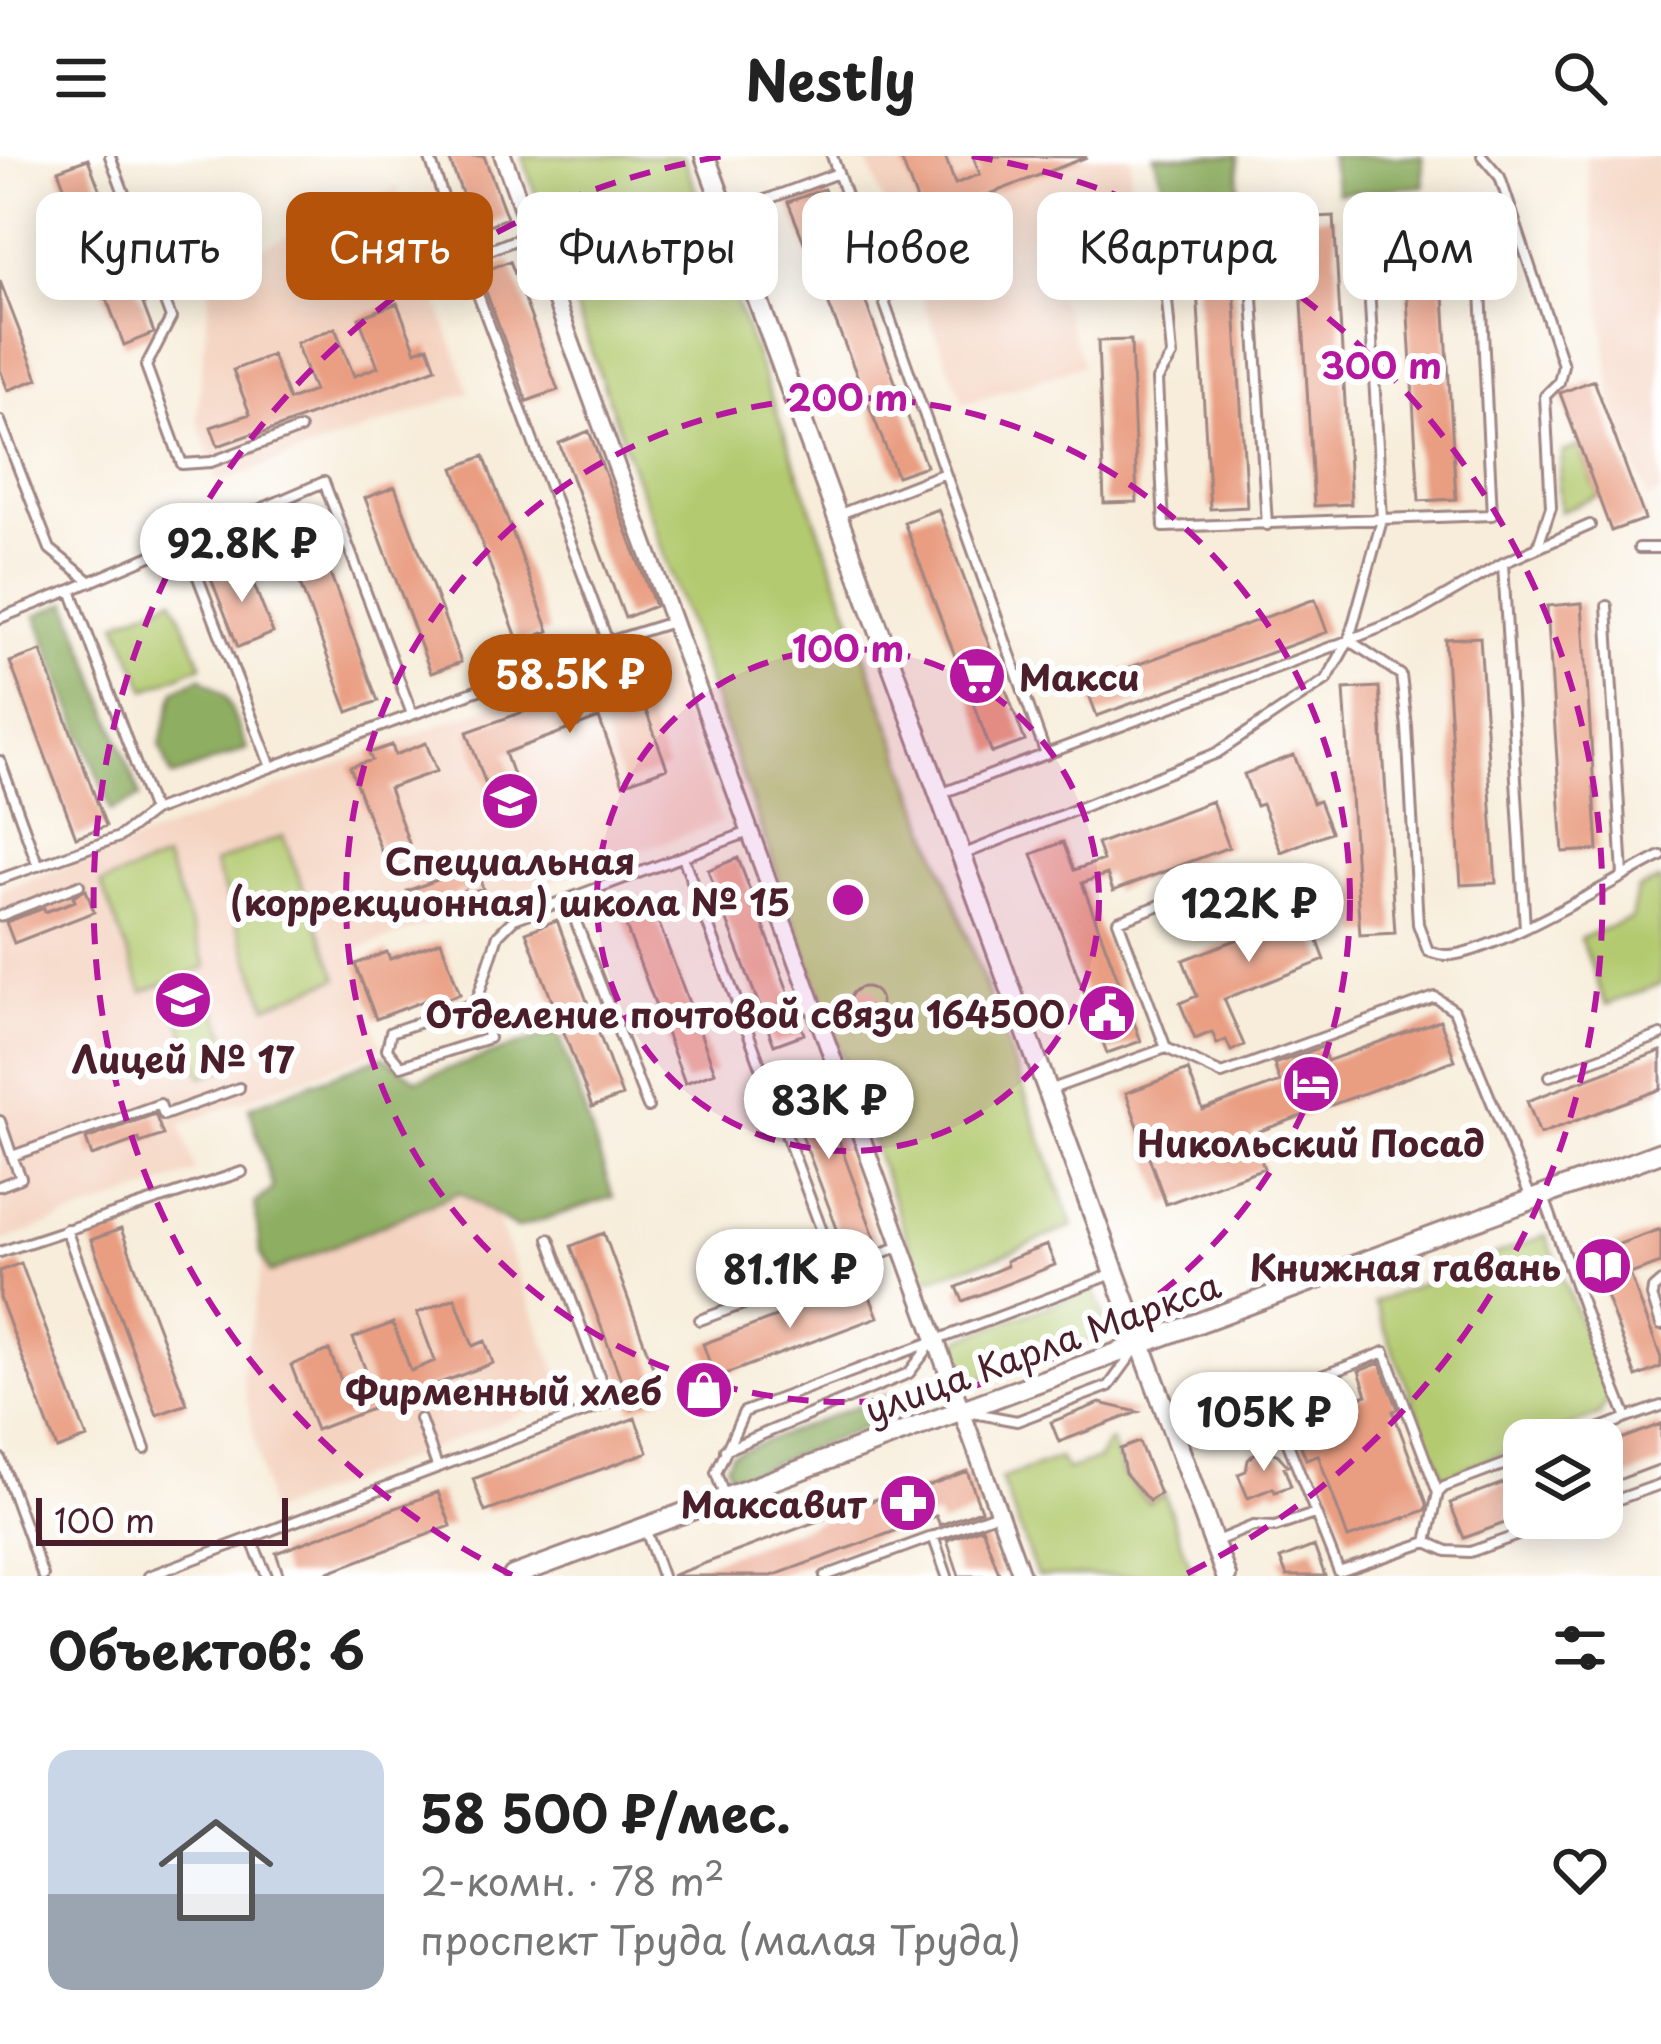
<!DOCTYPE html>
<html lang="ru">
<meta charset="utf-8">
<style>
body{margin:0;font-family:"Playpen Sans",sans-serif;background:#f2f2f2;color:#222;height:100vh;display:flex;flex-direction:column;font-size:45px;white-space:nowrap}
*{box-sizing:border-box;margin:0}
p{font-size:39px;color:#767676}
.icon{flex:none;width:66px;height:66px;fill:none;stroke:currentColor;stroke-width:2;stroke-linecap:round;stroke-linejoin:round}
.map{position:relative;height:1420px;overflow:hidden}
.side{display:flex;flex-direction:column;background:#fff;flex:1}
.side>*{flex:none}
.hud{position:absolute;left:36px;top:36px;width:1590px;height:108px;display:flex;gap:24px}
.fabs{position:absolute;left:1503px;top:1263px;display:grid;gap:24px}
.fabs a{display:grid;place-items:center;width:120px;height:120px;border-radius:24px;background:#fff;box-shadow:0 6px 30px #0003;font-size:60px}
.scale{position:absolute;left:36px;bottom:30px;width:252px;box-sizing:border-box;padding-left:12px;border:6px solid #4a1f2b;border-top:0;font-size:33px;line-height:42px;white-space:nowrap;color:#4a1f2b;-webkit-text-stroke:9px #fff;paint-order:stroke}
.price{position:absolute;translate:-50% -102px;padding:0 27px;border-radius:42px;background:#fff;color:#222;font-size:39px;line-height:78px;filter:drop-shadow(0 3px 6px #0008)}
.price::after{content:'';position:absolute;left:50%;top:72px;width:36px;height:27px;margin-left:-18px;background:inherit;clip-path:polygon(0 0,100% 0,50% 100%)}
.price.selected{background:#b45309;color:#fff}
ul{padding:0;list-style:none}
li{display:flex;align-items:center;gap:36px;height:300px;padding:0 48px}
li span{display:grid;place-items:center;flex:none;width:336px;height:240px;border-radius:24px;color:#555}
li>.icon{margin-inline-start:auto}
span .icon{width:144px;height:144px;fill:#fffc;stroke-width:1}
li b{font-size:51px}
h2{display:flex;justify-content:space-between;align-items:center;height:144px;padding:0 48px;font-size:51px}
.pill{padding:0 42px;border-radius:24px;background:#fff;box-shadow:0 6px 30px #0003;font-size:42px;line-height:108px}
.pill.selected{background:#b45309;color:#fff}
header{display:flex;justify-content:space-between;align-items:center;height:156px;padding:0 48px;background:#fff;font-size:54px;font-weight:700}
.map>svg:first-child{display:block}
.built{fill:#f4d3c0}
.green{fill:#b3ca6f;stroke:#7e744d;stroke-width:3}
.forest{fill:#8eae62;stroke:#6c6646;stroke-width:3}
.building{fill:#e99d81}
.lines{fill:none;stroke-linecap:round;stroke-linejoin:round}
.service-casing{stroke:#a08682;stroke-width:14}
.minor-casing{stroke:#a08682;stroke-width:21}
.tertiary-casing{stroke:#a08682;stroke-width:24}
.service{stroke:#fff;stroke-width:8}
.minor{stroke:#fff;stroke-width:15}
.tertiary{stroke:#fff;stroke-width:18}
.ring{fill:none;stroke:#b5179e;stroke-width:6;stroke-dasharray:21 15}
.labels{text-anchor:middle;dominant-baseline:central;stroke-width:12;stroke-linejoin:round;paint-order:stroke}
.poi-label{font-size:36px;font-weight:bold;fill:#4a1f2b;stroke:#fff;text-anchor:end}
.street-label{font-size:36px;fill:#4a1f2b;stroke:#fff}
.centre{fill:#b5179e;stroke:#fff;stroke-width:6}
.ring-label{font-size:36px;text-anchor:middle;font-weight:bold;fill:#b5179e;stroke:#fff;stroke-width:12;stroke-linejoin:round;paint-order:stroke}
</style>
<header><svg class="icon" aria-label="menu" viewBox="0 0 24 24"><path d="M4 6h16M4 12h16M4 18h16"/></svg>Nestly<svg class="icon" aria-label="search" viewBox="0 0 24 24"><circle cx="10" cy="10" r="6"/><path d="M15 15l6 6"/></svg></header>
<div class="map">
<svg width="1661" height="1420" viewBox="0 0 1661 1420">
<rect width="100%" height="100%" fill="#fff"/>
<filter id="ink" filterUnits="userSpaceOnUse"><feTurbulence type="fractalNoise" baseFrequency=".00833" numOctaves="2"/><feDisplacementMap in="SourceGraphic" scale="24" xChannelSelector="R" yChannelSelector="G"/><feConvolveMatrix kernelMatrix="1 2 1 2 8 2 1 2 1" color-interpolation-filters="sRGB"/></filter>
<filter id="wash" filterUnits="userSpaceOnUse"><feTurbulence type="fractalNoise" baseFrequency=".004" numOctaves="4" result="noise"/><feDisplacementMap in="SourceGraphic" scale="48" xChannelSelector="R" yChannelSelector="G"/><feGaussianBlur stdDeviation="2.7" result="paint"/><feColorMatrix in="noise" values="0 0 0 0 0 0 0 0 0 0 0 0 0 0 0 0 0 1.4 0 .05"/><feComposite in="paint" operator="in"/></filter>
<g filter="url(#wash)">
<rect width="100%" height="100%" fill="#f7edda"/>
<path class="built" d="M865,0H1131L1127,101L1056,132L1083,209L964,248Z
M1586,0H1661V338L1648,343L1612,246Z
M397,32L470,236L218,327L197,263L212,113Z
M656,487L721,666L349,796L382,893L180,968L196,1016L0,1086V734L134,686Z
M466,1027L492,1051L566,1240L269,1357L242,1218L262,1107Z"/>
<path class="green" d="M522,0H683L1073,1070L1009,1097L922,1125Z
M1579,290L1598,340L1560,355L1558,331L1563,296Z
M173,442L202,509L146,534L117,466Z
M283,680L338,822L267,850L214,707Z
M165,703L207,811L143,836L101,728Z
M1661,724V828L1606,849L1580,782L1631,763L1637,734Z
M214,847L237,908L202,921L178,859Z
M1546,1079L1610,1241L1599,1259L1536,1284H1524V1289L1443,1321L1374,1146Z
M1094,1133L1110,1176L981,1223C954,1222 944,1204 962,1182Z
M1111,1285L1123,1319L1148,1347L1164,1338L1194,1420H1037L1001,1323L1059,1302L1067,1314L1099,1303L1107,1287Z"/>
<path class="forest" d="M1154,0H1238L1239,45L1168,46Z
M1330,0H1422L1424,30L1337,37Z
M68,446L140,641L111,655L36,459Z
M201,521L226,541L247,593L172,621L160,589L175,534Z
M558,875L613,1041L517,1072L459,1036L270,1117L260,1097L255,1047L273,1033L249,951L383,900L417,924Z
M889,1238C900,1244 900,1248 897,1259L738,1321L730,1318L726,1309L731,1298Z"/>
<g id="blocks">
<path class="building" d="M448,0H484L507,62L476,74Z
M900,0H945L955,28L980,18L973,0L1087,1L924,63Z
M88,3L154,177L124,189L58,14Z
M824,33L926,310L897,320L788,46Z
M1439,55L1456,343L1419,345L1402,57Z
M1334,60L1351,348L1314,350L1297,62Z
M1230,63L1247,351L1210,353L1193,65Z
M510,105L558,234L527,245L479,117Z
M0,125L38,223L8,234L0,214Z
M397,147L416,195L428,190L436,212L258,279L257,276L218,290L211,271L250,258L233,214L272,199L289,244L314,235L296,187L335,172L354,220L378,211L359,162Z
M1131,184L1137,346L1104,347L1098,185Z
M1594,224L1645,363L1611,375L1560,237Z
M589,275L655,450L625,462L559,287Z
M484,300L549,475L519,487L454,312Z
M395,331L461,506L431,517L365,342Z
M938,353L1025,585L992,597L904,366Z
M312,369L378,545L348,556L282,380Z
M245,406L273,477L238,491L210,420Z
M1315,443L1327,476L1097,560L1085,528Z
M1582,447L1598,694L1563,696L1547,450Z
M1480,481L1496,727L1461,729L1445,483Z
M41,495L106,670L76,681L10,506Z
M632,517L667,612L623,628L599,562L505,597L525,652L498,662L467,576Z
M1379,531L1395,777L1360,779L1344,533Z
M426,587L437,615L389,632L409,687L382,697L350,611L372,604L369,597L392,589L395,599Z
M1294,599L1313,647L1319,645L1331,676L1281,696L1262,648L1256,650L1244,618Z
M1212,645L1229,691L1113,735L1107,718L1082,727L1141,885L1107,897L1032,698L1063,686L1074,714L1103,704L1097,688Z
M738,702L804,878L774,889L708,714Z
M473,706L483,732L466,738L465,734L414,754L407,735L459,716L457,712Z
M86,734L94,756L14,787L6,766L44,752L45,756L75,745L73,740Z
M1300,738L1325,804L1224,843L1244,889L1231,895L1226,884L1217,888L1212,876L1195,883L1180,847L1197,840L1183,804L1241,782L1234,763Z
M649,741L715,916L685,927L619,752Z
M557,764L622,940L592,951L526,776Z
M441,785L460,838L428,849L426,844L376,863L355,808L387,796L390,803Z
M849 847a16 16 0 1 1 32 0a16 16 0 1 1-32 0Z
M1440,864L1455,904L1252,978L1264,1012L1166,1048L1126,937L1188,914L1203,954L1280,926L1274,908L1322,891L1327,905Z
M1661,895V933L1540,978L1527,945Z
M812,913L877,1088L847,1099L781,924Z
M155,958L163,979L140,987L139,983L92,1000L86,983Z
M121,1073L187,1248L157,1259L91,1084Z
M1661,1073V1107L1630,1118L1661,1202V1211L1636,1221L1602,1129L1591,1133L1580,1102Z
M604,1077L664,1241L632,1253L571,1090Z
M1047,1089L1055,1109L963,1145L957,1131L1007,1110L1006,1105Z
M21,1107L87,1282L57,1293L0,1142V1115Z
M865,1128L878,1161L715,1222L703,1188Z
M455,1142L473,1190L485,1185L493,1207L316,1274L291,1209L329,1194L347,1239L372,1230L353,1182L393,1167L411,1215L435,1205L417,1157Z
M1380,1207L1398,1253L1393,1255L1427,1348L1426,1354L1348,1382L1318,1299L1306,1303L1284,1243L1302,1236L1310,1259L1367,1239L1359,1215Z
M1100,1247L1138,1256L1059,1286L1051,1266Z
M635,1262L648,1296L485,1356L473,1323Z
M1661,1268V1308L1602,1330V1290Z
M1139,1286L1160,1338L1149,1345L1125,1317L1120,1293Z
M1267,1294L1278,1299L1288,1310L1284,1311L1291,1330L1275,1336L1273,1332L1248,1342L1238,1318L1246,1315L1248,1304L1254,1298Z
M967,1315L981,1354L940,1369L936,1360L772,1420H671L909,1331L911,1336Z
M1524,1319V1360L1464,1382L1450,1347Z
M438,1336L451,1370L318,1420H284L276,1397Z
M982,1371L1000,1420H959L947,1384Z
M1314,1390L1325,1420H1287L1280,1403Z"/>
</g>
</g>
<g filter="url(#ink)">
<use href="#blocks" fill-opacity="0" stroke="#a08682" stroke-width="3"/>
<g class="lines">
<g class="service-casing">
<path id="service" d="M110,0L171,162L146,210L182,308L211,306L300,273
M429,0L465,104L608,486
M832,0L1046,599
M1482,0L1500,21L1563,209L1559,226L1545,240L1551,351L1538,390
M727,58L838,17
M1248,62L1267,369
M465,104L530,78
M1164,110L1172,200L1157,224L1164,371L1492,359L1477,53
M0,265L50,393L91,426
M840,358L945,317
M184,385L271,611
M1639,392H1661
M1503,408L1525,772
M1607,450L1623,719
M0,462L71,434
M1349,483L1382,364L1365,57
M1349,484L1401,519L1407,571L1418,768L1428,795C1434,797 1440,799 1446,799C1488,801 1617,722 1661,700
M0,605L38,710
M940,638L1347,485
M153,655L71,434L324,326L412,558
M962,699L1217,597L1327,523L1349,484L1413,459L1503,407L1590,369
M683,701L836,1113
M0,723L119,681L153,655L608,486L672,466
M567,743L648,951
M0,760L79,729
M476,847L391,876L387,893L401,910L489,882L476,847L498,779L514,763L749,676
M1166,892L1118,765L1237,720
M1550,920L1661,879
M1049,934L1166,892L1222,918L1435,841L1454,854L1531,1042
M0,965L12,1000
M0,1030L21,1022L12,1000L160,948L164,959L239,932
M1544,1041L1587,1162L1627,1262L1570,1284
M66,1073L145,1293
M0,1096L242,1016
M1661,1126L1653,1133L1652,1140L1661,1169
M700,1164L901,1090
M968,1256L1017,1265L1109,1230L1133,1197
M1627,1262L1661,1250
M420,1263L437,1310
M725,1294L909,1217L935,1183
M0,1302L43,1420
M1438,1337L1385,1196L1269,1240L1339,1416L1427,1386L1438,1337L1444,1331L1524,1301
M725,1342L716,1317L744,1256L1113,1118
M1602,1349L1661,1328
M645,1372L662,1420
M933,1380L947,1420
M251,1383L267,1420
M1214,1386L1253,1370L1275,1371L1314,1358
M1427,1386L1447,1395L1470,1396L1566,1362
M149,1420L609,1247L549,1083
M825,1420L998,1357"/>
</g>
<g class="minor-casing">
<path id="minor" d="M503,0L1022,1420"/>
</g>
<g class="tertiary-casing">
<path id="tertiary" d="M705,0L1226,1420
M513,1420L1661,996"/>
</g>
<use href="#service" class="service"/>
<use href="#minor" class="minor"/>
<use href="#tertiary" class="tertiary"/>
</g>
</g>
<circle cx="848" cy="744" r="251" fill="#b5179e" fill-opacity=".12"/>
<g class="ring">
<circle cx="848" cy="744" r="251"/>
<circle cx="848" cy="744" r="502"/>
<path d="M512 1419A754 754 0 0 1 724 0M972 0A754 754 0 0 1 1184 1419"/>
</g>
<defs>
<g id="supermarket-disc" transform="scale(3)"><circle r="9.5" fill="#b5179e" stroke="#fff"/><path d="M-6-5.5h2.5l.6 2H6L4.5 2H-2.5L-4.4-4H-6ZM-1.5 3.2a1.3 1.3 0 1 0 .1 0ZM3 3.2a1.3 1.3 0 1 0 .1 0Z" fill="#fff"/></g>
<g id="school-disc" transform="scale(3)"><circle r="9.5" fill="#b5179e" stroke="#fff"/><path d="M0-5L7-2L0 1L-7-2ZM-4 1L0 2.5L4 1V4Q0 6-4 4Z" fill="#fff"/></g>
<g id="civic-disc" transform="scale(3)"><circle r="9.5" fill="#b5179e" stroke="#fff"/><path d="M-.6-6.5H3V-4.5H.6V-3L4-1V1h2V6H-6V1h2V-1L-.6-3ZM-1.2 2.5V6h2.4V2.5Z" fill="#fff"/></g>
<g id="hotel-disc" transform="scale(3)"><circle r="9.5" fill="#b5179e" stroke="#fff"/><path d="M-6-4.5h1.5V1H6V5H4.5V3h-9V5H-6ZM-4 0a1.8 1.8 0 1 1 3.6 0ZM.5 0V-2.5h3Q6-2.5 6 0Z" fill="#fff"/></g>
<g id="library-disc" transform="scale(3)"><circle r="9.5" fill="#b5179e" stroke="#fff"/><path d="M-6-4Q-3-5.5-.7-3.5V5Q-3 3-6 4ZM6-4Q3-5.5 .7-3.5V5Q3 3 6 4Z" fill="#fff"/></g>
<g id="shop-disc" transform="scale(3)"><circle r="9.5" fill="#b5179e" stroke="#fff"/><path d="M-5-2.5h2.3a2.7 3.5 0 0 1 5.4 0H5L5.5 6h-11ZM-1.5-2.5h3a1.5 2.3 0 0 0-3 0Z" fill="#fff"/></g>
<g id="pharmacy-disc" transform="scale(3)"><circle r="9.5" fill="#b5179e" stroke="#fff"/><path d="M-2-6h4v4h4v4h-4v4h-4v-4h-4v-4h4Z" fill="#fff"/></g>
</defs>
<g fill-rule="evenodd">
<use href="#supermarket-disc" x="977" y="520"/>
<use href="#school-disc" x="510" y="645"/>
<use href="#school-disc" x="183" y="844"/>
<use href="#civic-disc" x="1107" y="857"/>
<use href="#hotel-disc" x="1311" y="928"/>
<use href="#library-disc" x="1603" y="1110"/>
<use href="#shop-disc" x="704" y="1234"/>
<use href="#pharmacy-disc" x="908" y="1347"/>
</g>
<g class="labels">
<g class="poi-label">
<text x="1019" y="520" text-anchor="start">Макси</text>
<text x="510" y="704" text-anchor="middle">Специальная<tspan x="510" dy="41">(коррекционная) школа № 15</tspan></text>
<text x="1065" y="857">Отделение почтовой связи 164500</text>
<text x="183" y="902" text-anchor="middle">Лицей № 17</text>
<text x="1311" y="986" text-anchor="middle">Никольский Посад</text>
<text x="1561" y="1110">Книжная гавань</text>
<text x="662" y="1234">Фирменный хлеб</text>
<text x="866" y="1347">Максавит</text>
</g>
<g class="street-label">
<text transform="translate(1042 1190) rotate(-20)">улица Карла Маркса</text>
</g>
</g>
<circle cx="848" cy="744" r="18" class="centre"/>
<g class="ring-label">
<text x="1381" y="223">300 m</text>
<text x="848" y="255">200 m</text>
<text x="848" y="506">100 m</text>
</g>
</svg>
<div class="fabs">
<a><svg class="icon" aria-label="layers" viewBox="0 0 24 24"><path d="M12 4l9 5-9 5-9-5zM3 14l9 5 9-5"/></svg></a>
</div>
<div class="scale">100 m</div>
<b class="price" style="left:242px;top:449px">92.8K ₽</b>
<b class="price selected" style="left:570px;top:580px">58.5K ₽</b>
<b class="price" style="left:1249px;top:809px">122K ₽</b>
<b class="price" style="left:829px;top:1006px">83K ₽</b>
<b class="price" style="left:790px;top:1175px">81.1K ₽</b>
<b class="price" style="left:1264px;top:1318px">105K ₽</b>
<div class="hud">
<a class="pill">Купить</a>
<a class="pill selected">Снять</a>
<a class="pill">Фильтры</a>
<a class="pill">Новое</a>
<a class="pill">Квартира</a>
<a class="pill">Дом</a>
</div>
</div>
<section class="side">
<h2>Объектов: 6<svg class="icon" aria-label="filters" viewBox="0 0 24 24"><path d="M4 7h16M4 17h16"/><circle cx="9" cy="7" r="2"/><circle cx="15" cy="17" r="2"/></svg></h2>
<ul>
<li><span style="background:linear-gradient(#c9d6e8 60%,#9aa5b1 0)"><svg class="icon" aria-label="home" viewBox="0 0 24 24"><path d="M3 11l9-7 9 7M6 9v11h12V9"/></svg></span><div><b>58 500 ₽/мес.</b><p>2-комн. · 78 m²</p><p>проспект Труда (малая Труда)</p></div><svg class="icon" aria-label="heart" viewBox="0 0 24 24"><path d="M12 20l-8-8c-3-5 5-10 8-4 3-6 11-1 8 4z"/></svg></li>
</ul>
</section>
